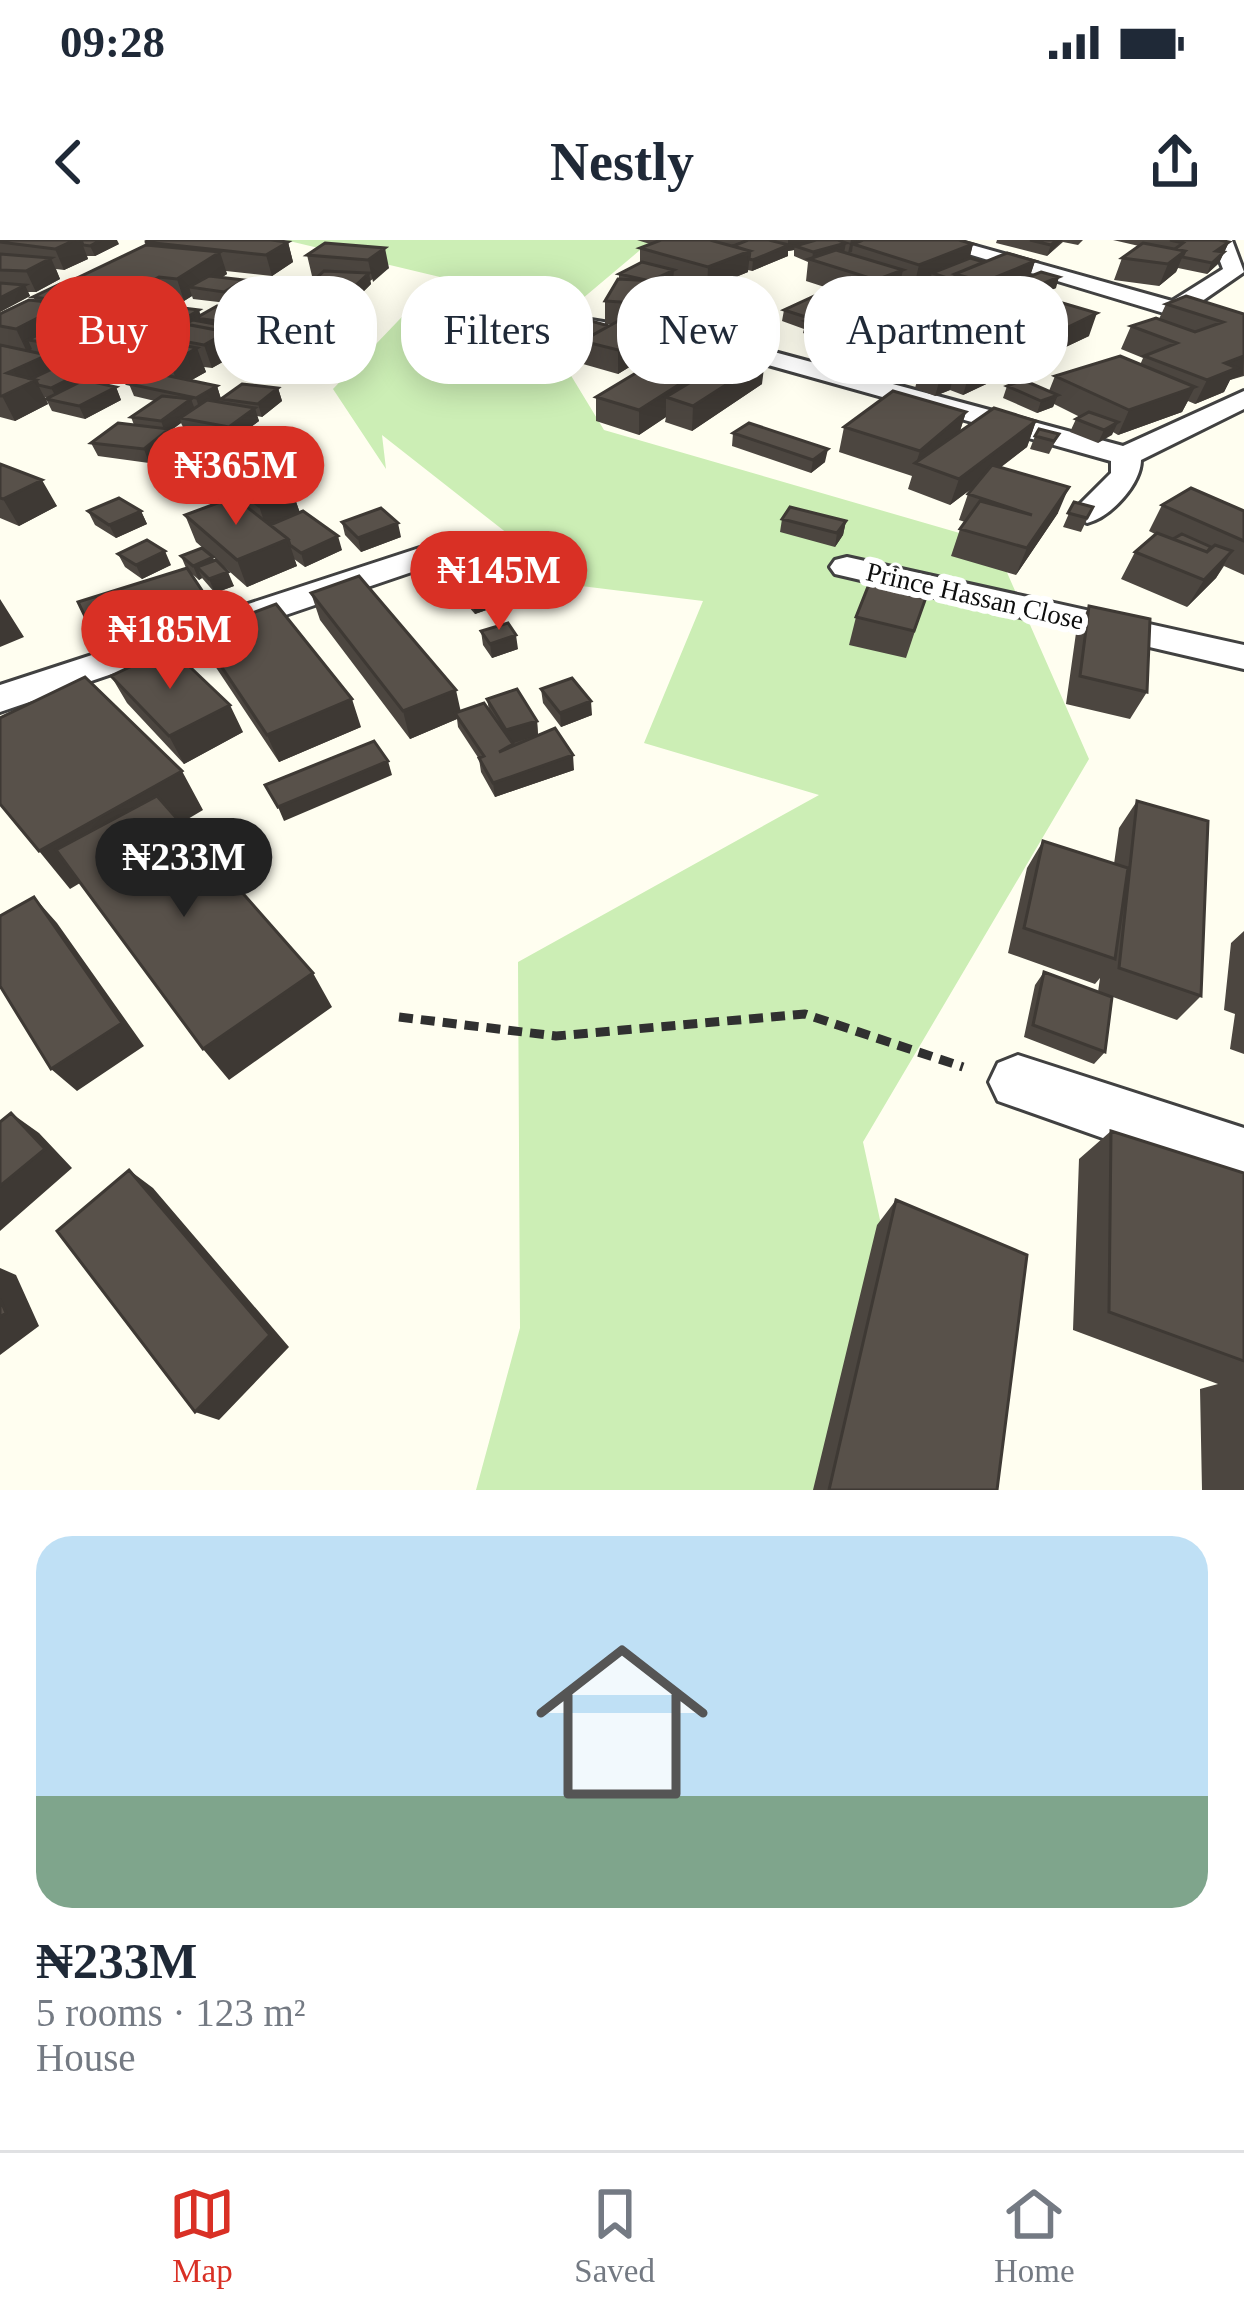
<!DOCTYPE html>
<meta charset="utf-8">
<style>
body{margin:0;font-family:"Times New Roman",serif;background:#f2f2f3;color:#1f2937;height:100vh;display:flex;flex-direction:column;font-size:45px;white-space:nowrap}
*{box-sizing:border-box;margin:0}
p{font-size:39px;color:#747a83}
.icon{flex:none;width:66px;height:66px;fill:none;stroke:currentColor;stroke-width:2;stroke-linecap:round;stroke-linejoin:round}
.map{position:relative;height:1250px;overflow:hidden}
.details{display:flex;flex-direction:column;background:#fff;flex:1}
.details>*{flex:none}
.guide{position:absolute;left:36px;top:36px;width:1173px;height:108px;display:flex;gap:24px}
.price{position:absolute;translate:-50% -102px;padding:0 27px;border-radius:42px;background:#d93025;color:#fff;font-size:39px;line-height:78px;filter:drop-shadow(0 3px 6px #0008)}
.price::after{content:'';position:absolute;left:50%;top:72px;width:36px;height:27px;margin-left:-18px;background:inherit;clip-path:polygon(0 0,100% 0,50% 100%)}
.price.selected{background:#222;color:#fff}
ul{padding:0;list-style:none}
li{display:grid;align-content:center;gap:24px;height:636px;padding:0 36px}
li+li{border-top:3px solid #e0e1e3}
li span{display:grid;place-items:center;height:372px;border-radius:36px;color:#555}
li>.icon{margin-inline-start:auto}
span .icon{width:216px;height:216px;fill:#fffc;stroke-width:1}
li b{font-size:51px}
.chip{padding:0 42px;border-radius:48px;background:#fff;box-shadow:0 6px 30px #0003;font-size:42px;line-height:108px}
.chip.selected{background:#d93025;color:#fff}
.status{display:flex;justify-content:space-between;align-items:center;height:84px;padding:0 60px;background:#fff;direction:ltr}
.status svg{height:33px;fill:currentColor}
header{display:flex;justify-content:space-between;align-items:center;height:156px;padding:0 36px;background:#fff;font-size:54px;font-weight:700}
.tab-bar{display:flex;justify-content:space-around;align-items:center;height:168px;border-top:3px solid #e0e1e3;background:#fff;font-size:33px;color:#747a83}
.tab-bar a{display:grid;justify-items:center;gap:6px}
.tab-bar .selected{color:#d93025}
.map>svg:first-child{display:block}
.green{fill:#cceeb5}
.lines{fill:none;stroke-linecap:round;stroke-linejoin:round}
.street-casing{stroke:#414141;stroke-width:6}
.path{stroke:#303030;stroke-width:9;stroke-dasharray:14 8;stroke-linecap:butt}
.street{fill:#fff;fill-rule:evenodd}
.wall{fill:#4c4640;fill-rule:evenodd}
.shaded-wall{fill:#3e3934}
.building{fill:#58514a;stroke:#3e3934;stroke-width:3}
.labels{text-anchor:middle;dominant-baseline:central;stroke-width:12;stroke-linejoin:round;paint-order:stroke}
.far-street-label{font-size:27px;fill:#0e0e0e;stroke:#fff}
</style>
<div class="status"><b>09:28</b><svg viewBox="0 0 49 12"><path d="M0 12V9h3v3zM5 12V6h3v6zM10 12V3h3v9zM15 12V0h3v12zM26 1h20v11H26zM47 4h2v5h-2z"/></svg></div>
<header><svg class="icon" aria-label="back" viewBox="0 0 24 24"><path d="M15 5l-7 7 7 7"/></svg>Nestly<svg class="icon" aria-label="share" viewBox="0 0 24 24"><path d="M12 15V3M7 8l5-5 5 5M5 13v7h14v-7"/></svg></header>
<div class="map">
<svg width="1244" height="1250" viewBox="0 0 1244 1250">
<rect width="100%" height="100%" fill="#fffef0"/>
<path class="green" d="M285,0H652L544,91L604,190L994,303L1089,519L863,902L939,1250H476L520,1088L518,722L819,555L644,503L703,361L573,345L382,195L386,229L333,149L440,37Z"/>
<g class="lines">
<g class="street-casing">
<path id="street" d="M922,0H954L1172,61L1223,29L1212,0H1232L1244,32L1192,68L1244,87V102L1167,74Z
M560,75L752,106L1123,206L1244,151V169L1141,220C1141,244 1111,277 1087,283L1071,273L1111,233V221L750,120L552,87V77Z
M441,301L453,304L458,311L453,318L0,472V445Z
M847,317L1244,405V429L835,334L830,327L835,320Z
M1018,815L1244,888V948L998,861L989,842L998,823Z"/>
</g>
<path class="path" d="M399,777L556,796L805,774L963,827"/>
<use href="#street" class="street"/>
</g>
<path class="wall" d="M0,0L119,4L95,16H87L88,19L64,30L56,29L60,39L36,52H28L30,56L0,72Z
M637,0H959L973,4L969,19L984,22L1035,21L1030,36L1056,48L999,71L982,66V62L977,64L949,56L950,51L929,45L930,40L914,46L900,41L898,52L871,62L806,41L808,22L794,16V10L788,11V16L752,31L748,30V32L716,45L723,67L762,83L724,98L697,87L698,82L674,93L644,84V77L637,84L655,89L654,112L618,134L583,124L582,115V117L552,134L521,124L520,112L612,84H605V61L619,39V34L640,23V8L650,4ZM673,39L686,43L656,57V49L673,41Z
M997,0H1083L1078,5L1063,2L1047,16L996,3Z
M1113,0H1219L1229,2L1219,23L1207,34L1178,28L1176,32L1159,46L1114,40L1122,18L1139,6Z
M145,2H288L293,22L272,36L226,31L227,34L221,38L244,40L246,49L253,45L311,58L303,66L278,65L265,78L253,77L254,81L242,89L256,103L237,114L234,113L235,115L212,128L204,127L206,132L190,141L217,146L221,159L278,148L282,161L262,177L257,176L259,181L233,200L185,191L181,183L170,191L174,202L149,223L98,216L91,203L134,185L131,177L155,161L134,156L129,144L138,139L126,137L118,124L97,119L95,116L87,120L42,113L53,128L93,127L99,139L94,142L116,147L121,160L85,179L52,171L46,159L48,158L45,157L48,164L15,181L0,177V74L35,60L33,57L71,46L69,42L146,5ZM192,56L193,59L227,63L225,67L201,76L156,65L167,59L184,61Z
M325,3L389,28L370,41L371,44L358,57L313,54L311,43L318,37L312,36L307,15Z
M852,59L850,66L937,92L956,87L958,82L1015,88L1014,91L1019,92L1024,77L1089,96L1053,113L1041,109L1037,120L963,155L950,150L935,156L915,148L921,127L912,131L891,123L892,118L874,126L861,121L863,111L857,113L826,100L827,97L819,100L803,93L804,89L782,81L784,70Z
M1166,64L1244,74V136L1230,140L1224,152L1195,164L1188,161L1182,172L1118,195L1113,192L1098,203L1070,192L1076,179L1080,177L1054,164L1053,167L1037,173L1003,158L1007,146L1049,151L1055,136L1140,125L1143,118L1121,109L1131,86L1159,79Z
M735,109L734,116L762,144L692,191L665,182L666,177L639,195L596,181V157Z
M966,172L960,191L1036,181L1027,207L1000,228L1058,273L1016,335L951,316L960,289L965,282L959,280L968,254L972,248L950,265L908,249L912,236L839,212L844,187Z
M733,193L825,222L811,233L732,206Z
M1059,194L1049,214L1030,209L1035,196Z
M0,224L57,266L19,286L0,278Z
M207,227L293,253L300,273L342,310L305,327L294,319L297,326L247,347L196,302L185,275L226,260L217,253Z
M1074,262L1093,267L1081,292L1063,287Z
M1162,265L1244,271V335L1224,326L1216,338L1187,367L1121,339L1135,312L1155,294L1149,291Z
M88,271H141L147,284L116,298L95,285Z
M782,279L846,281L843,295L835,307L780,292Z
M342,282L401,297L361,312L345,295Z
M118,314L171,325L142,339L125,327Z
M441,314L541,351L475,374L446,341Z
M181,316L214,321L234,346L215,353L202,338L199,340L191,333L203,352L215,379L106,417L186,328Z
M930,346L906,418L849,405L856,377Z
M311,353L461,471L489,470L487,459L537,481L538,495L574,530L495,557L481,532L479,519L458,487L457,479L410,499L320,380Z
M1089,366L1147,452L1130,479L1066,464L1076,393Z
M481,391L518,409L492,418L483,405Z
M199,393L361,487L279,522L211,420Z
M111,436L243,492L184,524L127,463Z
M541,449L592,475L561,487L543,463Z
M1137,561L1201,756L1177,780L1099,752L1105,812L1094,824L1024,797L1035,745L1044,732L1098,752L1100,738L1095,744L1008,713L1027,628L1043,601L1114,624L1119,588Z
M1244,691V814L1230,809L1235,774L1224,770L1231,703Z
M1111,891L1244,933V1250H1202L1200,1149L1218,1144L1073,1090L1079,919Z
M896,960L997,1250H813L877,985Z"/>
<path class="shaded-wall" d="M75,0H81L88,19L64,30L55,9Z
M101,0H117L119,4L95,16L90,6Z
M788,0H827L795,6L794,10L788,11V16L752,31L753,20L788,6Z
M851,0H899L853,4L852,12L848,13Z
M1057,0H1063L1047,16L1051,5Z
M288,2L293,22L272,36L266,15Z
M1229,2L1219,23L1207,34L1216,11Z
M846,3L844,13L812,20L813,12Z
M973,4L968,25L932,33L930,40L914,46L919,25Z
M385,8L389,28L373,42L368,20Z
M750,11L748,32L707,49L708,27Z
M1185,11L1176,32L1159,46L1168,24Z
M220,12L227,34L203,49L189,47L192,56L184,61L177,39Z
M51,18L60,39L36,52L26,31Z
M1035,21L1028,42L985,54L982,62L977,64L984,42Z
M674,30L673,41L656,49V63L644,62V77L636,86V63L647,42Z
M903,30L898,52L871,62L876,40Z
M369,33L371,44L358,57L355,46Z
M159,37L167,59L144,72L135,50Z
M1059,37L1056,48L999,71L1003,60Z
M244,40L247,51L228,63L224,52Z
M25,45L30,56L0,72V58Z
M308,47L311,58L303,66L300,55Z
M725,47L723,69L698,76V82L674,93L675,71Z
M128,53L136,73L126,72L129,79L113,88L103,66Z
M275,54L278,65L265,78L262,66Z
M852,59L850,71L814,78Z
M65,64L75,87L58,84L62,93L28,100L32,109L27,112L16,89Z
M921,69L915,92L863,109V111L857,113L862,90Z
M199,70L202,79L196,78L199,85L188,91L184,79Z
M251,70L254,81L234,94L231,83Z
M764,72L762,83L724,98L725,86Z
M1097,73L1089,96L1053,113L1062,90Z
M134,81L138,93L119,104L114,92Z
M829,85L827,97L819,100L821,88Z
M938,88L935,100L894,111L892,118L874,126L876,114Z
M655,89L654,112L618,134V110Z
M253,91L256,103L237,114L233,102Z
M227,92L235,115L212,128L204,105Z
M973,93L970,105L921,124V127L912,131L915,118Z
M1045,96L1037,120L963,155L970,131Z
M103,97L108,109L92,107L95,116L87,120L82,108Z
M581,105L582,117L552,134L551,121Z
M197,108L206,132L179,147L170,123Z
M735,109L733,133L666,157V177L639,195V170Z
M47,115L58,139L38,145L48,164L15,181L2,156L7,133Z
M1244,116L1243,135L1230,140L1224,152L1195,164L1207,140L1225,123Z
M765,120L762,144L692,191L693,166Z
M956,126L950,150L935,156L942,132Z
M93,127L99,139L58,160L51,148Z
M217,146L221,159L200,171L196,158Z
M116,147L121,160L85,179L79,166Z
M1195,147L1182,172L1118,195L1129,170Z
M278,148L282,161L262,177L258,164Z
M1058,155L1053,167L1037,173L1041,161Z
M191,159L196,172L180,178L181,183L170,191L174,202L149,223L144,209L165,192L161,181Z
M255,168L259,181L233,200L229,187Z
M966,172L958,197L916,223L920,211Z
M1036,181L1027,207L950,265L959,239Z
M1118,182L1112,195L1098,203L1104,190Z
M828,209L825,222L811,233L813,220Z
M42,240L57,266L19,286L3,259Z
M1069,247L1058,273L1016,335L1027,308Z
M293,253L302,279L266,287L259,266Z
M141,271L147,284L116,298L109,285Z
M846,281L843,295L835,307L837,293Z
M398,283L401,297L361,312L358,298Z
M338,296L342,310L305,327L301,313Z
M288,299L297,326L247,347L237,320Z
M165,311L171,325L142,339L136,325Z
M1232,311L1216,338L1187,367L1204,340Z
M213,317L218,331L197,327L202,338L199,340L193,326Z
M538,324L541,351L475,374L470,347Z
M228,332L234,346L215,353L209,339Z
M203,352L215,379L106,417L91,389Z
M0,359L24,397L0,407Z
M516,395L518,409L492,418L490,404Z
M456,450L462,477L455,473L457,479L410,499L403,471Z
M352,459L361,487L279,522L267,495Z
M591,461L592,475L561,487L560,473Z
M230,465L243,492L184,524L169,496Z
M537,481L538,495L508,505L506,490Z
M573,515L574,530L495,557L493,543Z
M388,521L392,535L284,581L278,567Z
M182,531L203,570L70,649L39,611Z
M34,657L57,683L144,806L77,851L51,829Z
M313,733L332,767L229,840L203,809Z
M11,873L39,893L72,928L0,991V946Z
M129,930L153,948L289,1107L219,1180L195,1172Z
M0,1028L16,1035L39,1086L0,1115Z"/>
<path class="building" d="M2,0H75L55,9L0,2Z
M81,0H101L90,6L83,5Z
M150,0H271L288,2L266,15L145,2Z
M661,0H710L750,11L708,27L640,8Z
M748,0H769L789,5L753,20L749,19L750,11L733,6Z
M816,0H838L846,3L813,12L795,6Z
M863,0H959L973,4L919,25L853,4Z
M1030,0H1057L1051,5Z
M1170,0H1219L1229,2L1216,11L1224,12L1212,23L1182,17L1185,11L1175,9L1183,3Z
M325,3L385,8L368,20L307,15Z
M1143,3L1185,11L1168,24L1122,18Z
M146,5L220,12L177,39L159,37L135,50L69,42Z
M836,10L903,30L876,40L809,19Z
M1007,13L1035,21L984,42L955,34Z
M0,14L51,18L26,31L0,30Z
M970,18L984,22L955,34L953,40L932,33Z
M642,22L674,30L650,41L619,34Z
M324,31L369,33L355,46L311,43Z
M1041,32L1059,37L1003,60L985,54Z
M209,36L244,40L224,52L189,47Z
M618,39L656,41L636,63L605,61Z
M695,39L725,47L675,71L644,62Z
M0,43L25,45L0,58Z
M60,44L128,53L103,66L33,57Z
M253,45L308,47L300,55L275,54L262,66L224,65Z
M825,51L852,59L814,78L864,61L871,64L830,77L829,85L821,88L805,81L812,79L784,70Z
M1186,56L1244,74V116L1225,123L1237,128L1207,140L1144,116L1177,103L1131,86L1156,78L1195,92L1223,82L1166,64Z
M889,58L921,69L862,90L830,77Z
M29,60L65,64L16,89L0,86V74Z
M737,62L764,72L725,86L698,76Z
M1059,62L1097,73L1062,90L1024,77Z
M143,63L199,70L184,79L126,72Z
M217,66L251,70L231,83L196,78Z
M78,74L134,81L114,92L58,84Z
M975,75L1015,88L1009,91L1001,89L993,93L958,82Z
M584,79L609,86L582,101V103L563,98L581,105L551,121L520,112Z
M193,80L253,91L233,102L230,101L227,92L185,84Z
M620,80L655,89L618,110L582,101Z
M170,81L227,92L204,105L145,94Z
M144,82L163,85L145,94L147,99L134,96L112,108L113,111L92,107Z
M925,84L938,88L876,114L863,109Z
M953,86L973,93L915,118L894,111Z
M49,89L103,97L82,108L28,100Z
M1001,89L1045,96L970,131L956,126L942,132L921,124Z
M134,96L197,108L170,123L116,113L123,110L112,108Z
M694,98L735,109L639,170L596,157Z
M0,105L47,115L7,133L36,140L2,156H0Z
M739,113L765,120L693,166L666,157Z
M1120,116L1195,147L1129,170L1055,136Z
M67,122L93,127L51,148L38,145L36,140L31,139Z
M150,132L217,146L196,158L129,144Z
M84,140L116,147L79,166L46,159Z
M1023,140L1058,155L1041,161L1007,146Z
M242,144L278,148L258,164L221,159Z
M893,151L966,172L920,211L844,187Z
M162,156L191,159L161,181L131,177Z
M207,160L255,168L229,187L180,178Z
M994,168L1036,181L959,239L915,223Z
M1089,172L1118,182L1104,190L1076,179Z
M118,183L169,189L144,209L91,203Z
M749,183L828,209L813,220L733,193Z
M1039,189L1059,194L1054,201L1035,196Z
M241,215L293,253L259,266L207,227Z
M0,224L42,240L3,259L0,258Z
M992,225L1069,247L1027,308L960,289L980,261L1032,275L968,254Z
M1191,248L1244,271V301L1162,265Z
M234,257L288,299L237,320L185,275Z
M119,258L141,271L109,285L88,271Z
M1074,262L1093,267L1087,278L1068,273Z
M790,267L846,281L837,293L782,279Z
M381,268L398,283L358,298L342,282Z
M303,271L338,296L301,313L290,305L288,299L270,285Z
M507,293L538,324L470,347L441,314Z
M1157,293L1207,312L1215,305L1232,311L1204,340L1135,312Z
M1182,294L1211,307L1207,312L1173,299Z
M147,300L165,311L136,325L118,314Z
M202,308L213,317L193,326L181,316Z
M216,320L228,332L209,339L197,327Z
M187,328L203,352L91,389L78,362Z
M873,334L930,346L914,391L856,377Z
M359,336L456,450L403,471L311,353Z
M276,364L352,459L267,495L199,393Z
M1089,366L1150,379L1147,452L1080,436Z
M508,383L516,395L490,404L481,391Z
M170,408L230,465L169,496L111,436Z
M85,437L182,531L39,611L0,564V478Z
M572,438L591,461L560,473L541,449Z
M517,449L537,481L506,490L487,459Z
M484,463L513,504L499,512L555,488L573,515L493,543L479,518L484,516L455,473Z
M374,501L388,521L278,567L265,545Z
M157,556L313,733L203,809L56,610Z
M1137,561L1208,581L1201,756L1119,728Z
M1043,601L1128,628L1115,719L1024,688Z
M34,657L122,783L51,829L0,746V676Z
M1044,732L1112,757L1105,812L1033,785Z
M11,873L45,909L0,946V882Z
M1111,891L1244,933V1121L1109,1072Z
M129,930L270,1095L195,1172L57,991Z
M896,960L1027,1015L997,1250H829Z
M0,1059L6,1073L0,1077Z"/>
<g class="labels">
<g class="far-street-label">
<text transform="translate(975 356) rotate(13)">Prince Hassan Close</text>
</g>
</g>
</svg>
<b class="price" style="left:236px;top:288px">₦365M</b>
<b class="price" style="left:499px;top:393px">₦145M</b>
<b class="price" style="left:170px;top:452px">₦185M</b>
<b class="price selected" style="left:184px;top:680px">₦233M</b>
<div class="guide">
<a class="chip selected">Buy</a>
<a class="chip">Rent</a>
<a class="chip">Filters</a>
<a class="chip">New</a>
<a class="chip">Apartment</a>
</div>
</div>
<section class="details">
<ul>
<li><span style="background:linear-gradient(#bfe0f5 70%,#7fa58c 0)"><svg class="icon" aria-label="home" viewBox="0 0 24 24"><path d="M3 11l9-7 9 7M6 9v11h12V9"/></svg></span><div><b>₦233M</b><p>5 rooms · 123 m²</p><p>House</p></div></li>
</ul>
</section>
<nav class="tab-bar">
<a class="selected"><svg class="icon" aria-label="map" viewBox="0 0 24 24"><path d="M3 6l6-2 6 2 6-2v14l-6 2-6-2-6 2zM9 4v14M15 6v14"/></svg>Map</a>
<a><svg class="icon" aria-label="saved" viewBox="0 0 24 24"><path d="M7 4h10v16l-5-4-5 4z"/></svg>Saved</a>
<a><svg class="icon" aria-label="home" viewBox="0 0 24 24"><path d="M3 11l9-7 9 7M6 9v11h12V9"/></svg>Home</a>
</nav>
